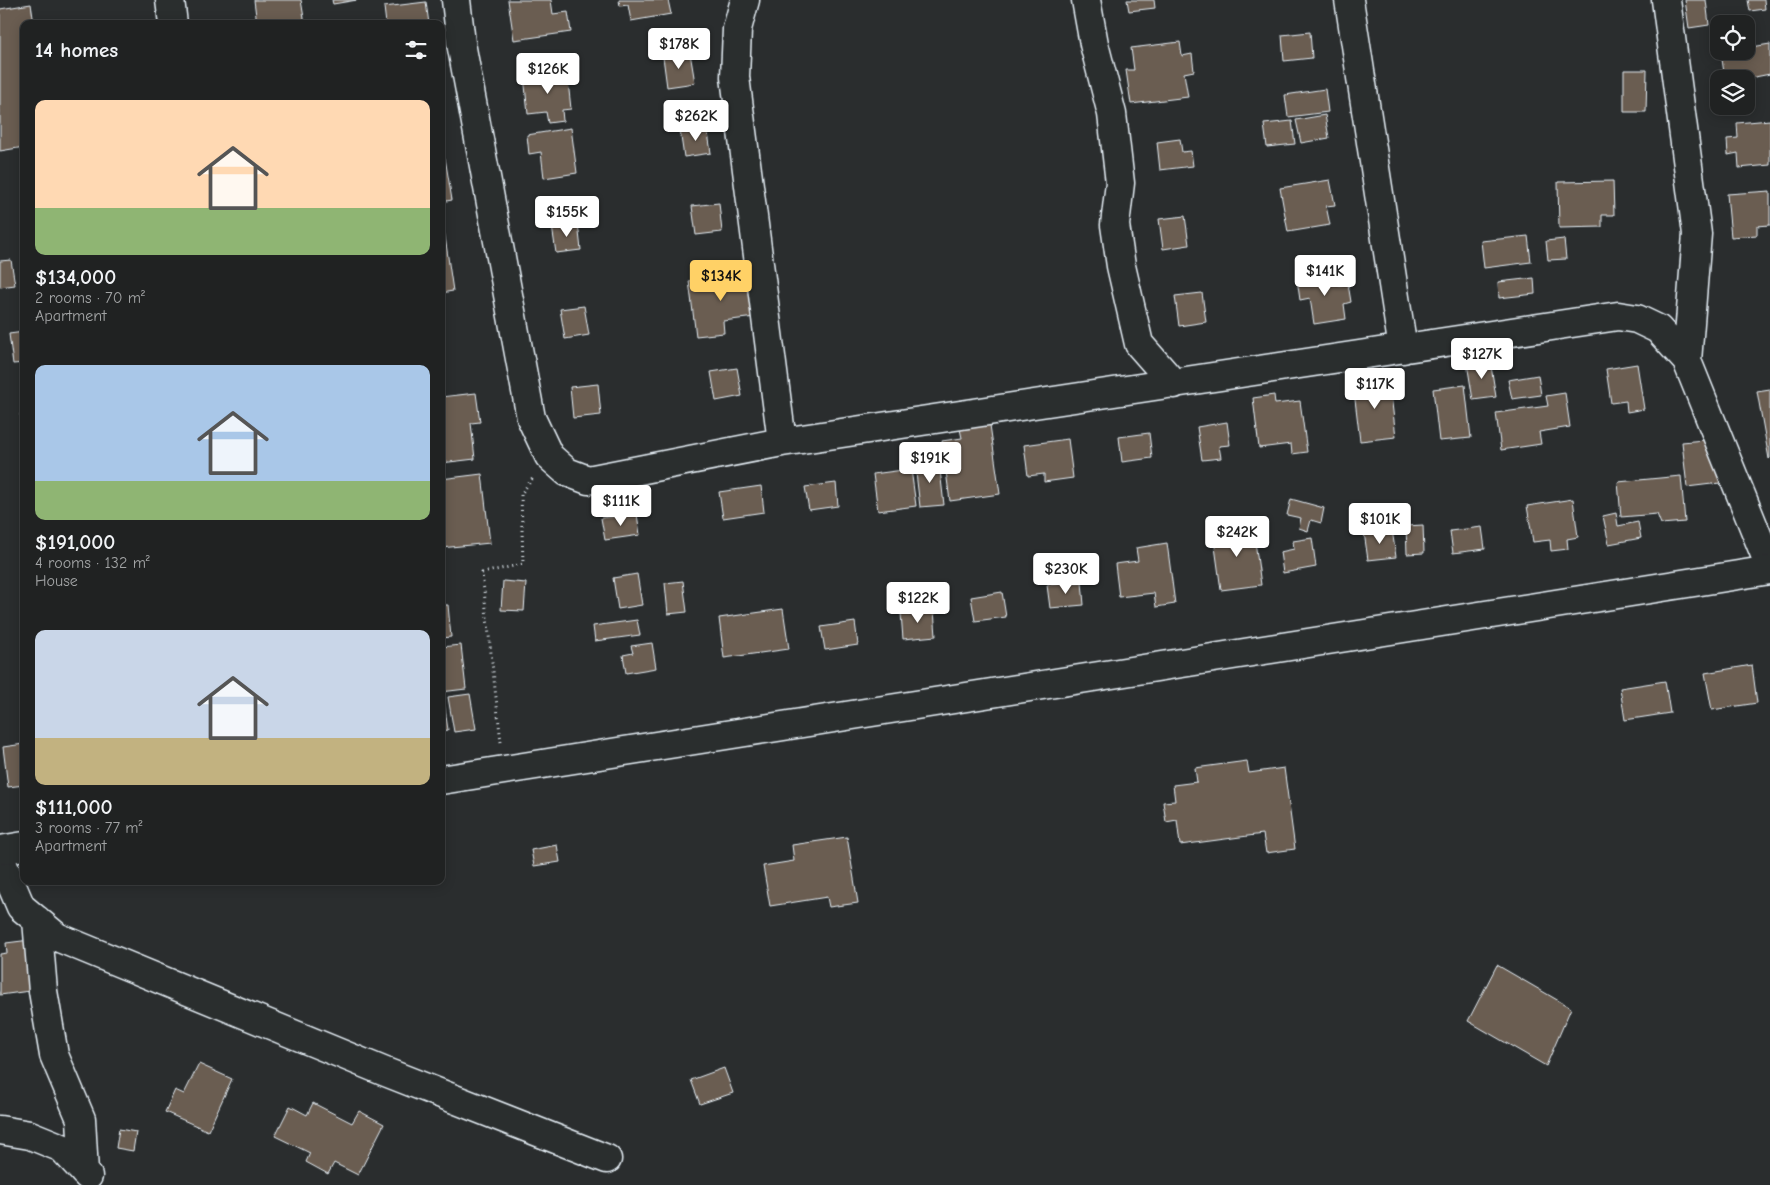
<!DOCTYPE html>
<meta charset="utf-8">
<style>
body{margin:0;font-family:"Comic Neue",sans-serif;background:#282a2a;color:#f1f3f6;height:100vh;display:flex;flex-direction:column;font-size:19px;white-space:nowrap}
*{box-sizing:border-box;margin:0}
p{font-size:16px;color:#a2a4a5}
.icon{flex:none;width:28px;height:28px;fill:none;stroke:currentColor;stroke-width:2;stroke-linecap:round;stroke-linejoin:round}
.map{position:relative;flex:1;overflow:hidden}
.details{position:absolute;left:20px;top:20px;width:425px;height:865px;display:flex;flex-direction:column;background:#202222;border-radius:10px;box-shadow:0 2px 12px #0003,0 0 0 1px #3d3f40}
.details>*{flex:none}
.tools{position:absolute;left:1710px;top:15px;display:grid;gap:10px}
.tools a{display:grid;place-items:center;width:45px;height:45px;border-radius:10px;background:#202222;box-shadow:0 2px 12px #0003,0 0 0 1px #3d3f40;font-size:25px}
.price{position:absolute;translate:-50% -42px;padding:0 11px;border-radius:5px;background:#fff;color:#222;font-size:16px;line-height:32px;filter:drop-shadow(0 1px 2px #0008)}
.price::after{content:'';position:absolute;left:50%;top:30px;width:15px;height:11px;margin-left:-8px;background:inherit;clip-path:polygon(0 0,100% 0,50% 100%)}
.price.active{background:#ffd166;color:#111}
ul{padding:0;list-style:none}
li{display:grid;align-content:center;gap:10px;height:265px;padding:0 15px}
li span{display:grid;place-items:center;height:155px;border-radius:10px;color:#555}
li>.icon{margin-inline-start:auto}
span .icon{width:90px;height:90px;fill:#fffc;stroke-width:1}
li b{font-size:21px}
h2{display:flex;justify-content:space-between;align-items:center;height:60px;padding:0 15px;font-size:21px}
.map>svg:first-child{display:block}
.building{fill:#6b5d51;stroke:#e8f1f8}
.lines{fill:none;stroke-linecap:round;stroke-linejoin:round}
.minor-casing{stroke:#e8f1f8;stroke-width:31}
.tertiary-casing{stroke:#e8f1f8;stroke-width:31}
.path{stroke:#e8f1f8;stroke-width:3;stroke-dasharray:1 4;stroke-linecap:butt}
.minor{stroke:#2a2d2e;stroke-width:28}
.tertiary{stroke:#2a2d2e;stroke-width:28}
</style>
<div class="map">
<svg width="1770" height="1185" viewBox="0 0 1770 1185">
<rect width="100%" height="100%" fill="#2a2d2e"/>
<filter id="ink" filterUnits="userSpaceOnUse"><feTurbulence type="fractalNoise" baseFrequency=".02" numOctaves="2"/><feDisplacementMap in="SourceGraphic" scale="10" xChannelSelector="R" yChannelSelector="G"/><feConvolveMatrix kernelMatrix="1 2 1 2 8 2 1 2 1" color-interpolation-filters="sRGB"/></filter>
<g filter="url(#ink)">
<path class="building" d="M254,0H301L305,24H257Z
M332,0H357L333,4Z
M508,0H551L553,14L568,12L571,32L514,40Z
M619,0H668L671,14L631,21L628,5L620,6Z
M1127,0H1154L1155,8L1129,11Z
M1685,0H1706L1709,25L1689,28Z
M1748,0H1764L1765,9L1750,11Z
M426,2L429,24H386L384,7Z
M31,4L34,24H24V147L0,151V9Z
M1310,32L1312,58L1284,61L1282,35Z
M1180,42L1182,56L1192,54L1194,71L1184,73L1188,97L1131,104L1126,70H1134L1131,48Z
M1770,44V74L1745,79H1725L1721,53L1746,51V48Z
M690,53L695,83L667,87L663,57Z
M1624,70H1647L1646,112H1624Z
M567,72L571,109L562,110L563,121L548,123L546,112L528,114L524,76Z
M1325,89L1328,112L1288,117L1285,95Z
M1325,115L1329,138L1301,143L1296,120Z
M1770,120V165L1739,168L1738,153L1728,155L1727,139L1738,138L1737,123Z
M1292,121L1295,144L1267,147L1264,124Z
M707,126L711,153L684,157L680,130Z
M571,128L577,173L544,178L541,152L529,154L527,135Z
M1180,139L1182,152L1191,151L1193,166L1160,170L1157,142Z
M445,158L452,200L441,202V159Z
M1330,180L1335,205L1326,206L1330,225L1288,232L1280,188Z
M1613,181L1614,215H1602V227L1559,228L1558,182Z
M1770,191V225L1757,226V235L1731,237L1727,194Z
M719,203L722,232L696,235L692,206Z
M1185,216L1189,245L1163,249L1159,219Z
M441,223H443L453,291L441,293Z
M578,223L581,250L556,253L552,226Z
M1528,236L1531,262L1484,268L1481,241Z
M1564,239L1566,259L1548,260L1546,241Z
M11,260L15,285L0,287V261Z
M1337,272L1339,285L1348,284L1351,302L1344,304L1346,319L1314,324L1310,298L1300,300L1297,279Z
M749,273L755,317L723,321L724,333L696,336L689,281Z
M1534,278L1535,294L1499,298L1498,282Z
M1202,293L1206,322L1179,326L1175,296Z
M584,306L589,335L565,339L560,309Z
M24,332V363L13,364L9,334Z
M1490,360L1496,397L1473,400L1467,363Z
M1637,364L1644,409L1627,412L1626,401L1611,403L1606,369Z
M737,368L742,396L716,401L711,372Z
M1538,375L1541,395L1512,399L1508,380Z
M1389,378L1396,437L1360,441L1353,383Z
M598,384L601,415L573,418L570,387Z
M1465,385L1471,438L1439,441L1433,389Z
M1770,389V458L1769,459L1757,391Z
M476,393L480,422L471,423L475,459L441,463V397Z
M1565,393L1570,427L1539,432L1541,444L1501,450L1496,413L1548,406L1546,396Z
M1274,395L1275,404L1300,401L1307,452L1292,454L1291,444L1259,448L1253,398Z
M20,414H24V434Z
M1227,422L1230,445L1219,446L1221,458L1202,460L1197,427Z
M990,425L1000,494L950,501L942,441L962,438L960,429Z
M1149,433L1152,458L1122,462L1119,437Z
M1068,439L1073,478L1044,482V474L1028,476L1024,445Z
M1715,439L1720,483L1687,487L1682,442Z
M939,461L944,505L920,507L915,464Z
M911,469L916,506L878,511L873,474Z
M482,474L490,543L441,548V535H443L441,520V479Z
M1681,476L1685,522L1661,524L1657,514L1621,517L1618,482Z
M836,483L838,506L809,510L805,487Z
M761,486L764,512L723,518L719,492Z
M1291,499L1324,508L1321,523L1311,520L1308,531L1299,528L1301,518L1287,515Z
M1573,499L1578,537L1567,539L1568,549L1551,551L1550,540L1533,542L1527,506Z
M1616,513L1618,526L1638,522L1641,538L1609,544L1603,516Z
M637,514L640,535L605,540L601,518Z
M1423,525L1424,553L1407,554L1406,526Z
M1253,527L1261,585L1221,590L1213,532Z
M1482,527L1485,549L1453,553L1450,531Z
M1392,529L1396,557L1368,560L1364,532Z
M1312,538L1316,567L1283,573L1280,552L1294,549L1293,541Z
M1167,543L1175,604L1156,607L1154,593L1119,597L1115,564L1138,561L1136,548Z
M637,574L642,605L618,609L613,578Z
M503,581L526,583L524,611L501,610Z
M683,581L687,612L668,614L665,583Z
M1082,582L1084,605L1050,608L1047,585Z
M1002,592L1006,617L975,621L971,597Z
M441,605H448L451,637L441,638Z
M783,609L789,649L724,658L719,618Z
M934,610L936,636L903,639L901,613Z
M637,620L640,635L595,641L593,626Z
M855,622L858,645L825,650L821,627Z
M652,643L656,668L626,673L623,655L633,653L631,646Z
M461,645L466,689L441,692V647Z
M1752,665L1757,703L1712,710L1705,673Z
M1665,681L1670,713L1625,720L1620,688Z
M470,694L476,729L454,732L448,697Z
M441,702H444L448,730L441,731Z
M24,744V785L8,787L3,747Z
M1247,761L1249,773L1284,768L1295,849L1266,853L1263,834L1180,845L1177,820L1166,822L1163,802L1175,801L1173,785L1197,782L1195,768Z
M847,837L858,903L829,907L827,897L770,906L763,866L794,861L792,845Z
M557,845L560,862L534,866L531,850Z
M30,940L37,990L0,995V954L7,953L6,943Z
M1497,965L1571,1008L1546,1066L1468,1021Z
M199,1064L232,1079L208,1131L165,1112L175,1090L184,1094Z
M724,1068L733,1093L700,1104L691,1080Z
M313,1103L352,1123L359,1111L384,1124L358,1175L334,1163L328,1174L306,1162L310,1153L275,1136L290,1106L307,1115Z
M119,1129L136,1132L133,1151L116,1148Z"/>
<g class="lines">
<g class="minor-casing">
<path id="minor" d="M170,0L173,24
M456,0L461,43L531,418L549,456L567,472L588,480L782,442L1618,316L1637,319L1658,329L1687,361L1770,567
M745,0L737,29L735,77L782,442
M1086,0L1094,44L1112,114L1120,183L1115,225L1121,266L1139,344L1174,384
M1349,0L1403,349
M1666,0L1697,234L1687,361
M0,858L21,907L57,937L383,1071L607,1159
M37,920L43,991L54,1055L81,1119L84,1172
M0,1130L30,1135L62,1148L88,1176"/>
</g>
<g class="tertiary-casing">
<path id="tertiary" d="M441,780L1770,570
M0,850L24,846"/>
</g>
<path class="path" d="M501,742L482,573L523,564L521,494L533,478"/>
<use href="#minor" class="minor"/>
<use href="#tertiary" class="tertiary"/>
</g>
</g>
</svg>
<div class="tools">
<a><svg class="icon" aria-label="locate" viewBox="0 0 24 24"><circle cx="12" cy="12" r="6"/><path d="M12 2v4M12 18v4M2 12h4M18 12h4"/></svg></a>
<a><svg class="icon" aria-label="layers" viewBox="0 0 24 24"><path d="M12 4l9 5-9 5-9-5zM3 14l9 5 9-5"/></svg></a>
</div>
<b class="price" style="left:679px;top:70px">$178K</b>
<b class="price" style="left:548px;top:95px">$126K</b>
<b class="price" style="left:696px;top:142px">$262K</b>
<b class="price" style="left:567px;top:238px">$155K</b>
<b class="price" style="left:1325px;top:297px">$141K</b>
<b class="price active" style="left:721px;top:302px">$134K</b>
<b class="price" style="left:1482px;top:380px">$127K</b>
<b class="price" style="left:1375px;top:410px">$117K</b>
<b class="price" style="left:930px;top:484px">$191K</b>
<b class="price" style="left:621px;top:527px">$111K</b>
<b class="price" style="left:1380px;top:545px">$101K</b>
<b class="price" style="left:1237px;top:558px">$242K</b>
<b class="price" style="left:1066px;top:595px">$230K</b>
<b class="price" style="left:918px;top:624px">$122K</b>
<section class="details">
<h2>14 homes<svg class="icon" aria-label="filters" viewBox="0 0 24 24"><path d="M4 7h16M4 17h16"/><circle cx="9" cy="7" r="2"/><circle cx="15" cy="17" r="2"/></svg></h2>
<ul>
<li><span style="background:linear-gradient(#ffd9b3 70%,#8fb573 0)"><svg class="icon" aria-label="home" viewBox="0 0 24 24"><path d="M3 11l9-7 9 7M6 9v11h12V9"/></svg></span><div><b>$134,000</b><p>2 rooms · 70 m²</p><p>Apartment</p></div></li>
<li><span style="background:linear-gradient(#a9c7e8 75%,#8fb573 0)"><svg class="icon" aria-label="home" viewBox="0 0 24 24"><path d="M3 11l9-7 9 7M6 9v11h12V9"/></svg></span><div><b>$191,000</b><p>4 rooms · 132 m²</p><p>House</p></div></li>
<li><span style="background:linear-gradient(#c9d6e8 70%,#c2b280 0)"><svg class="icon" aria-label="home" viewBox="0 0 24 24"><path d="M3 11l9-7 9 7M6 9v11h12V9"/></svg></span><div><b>$111,000</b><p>3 rooms · 77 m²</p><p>Apartment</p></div></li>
</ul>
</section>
</div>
